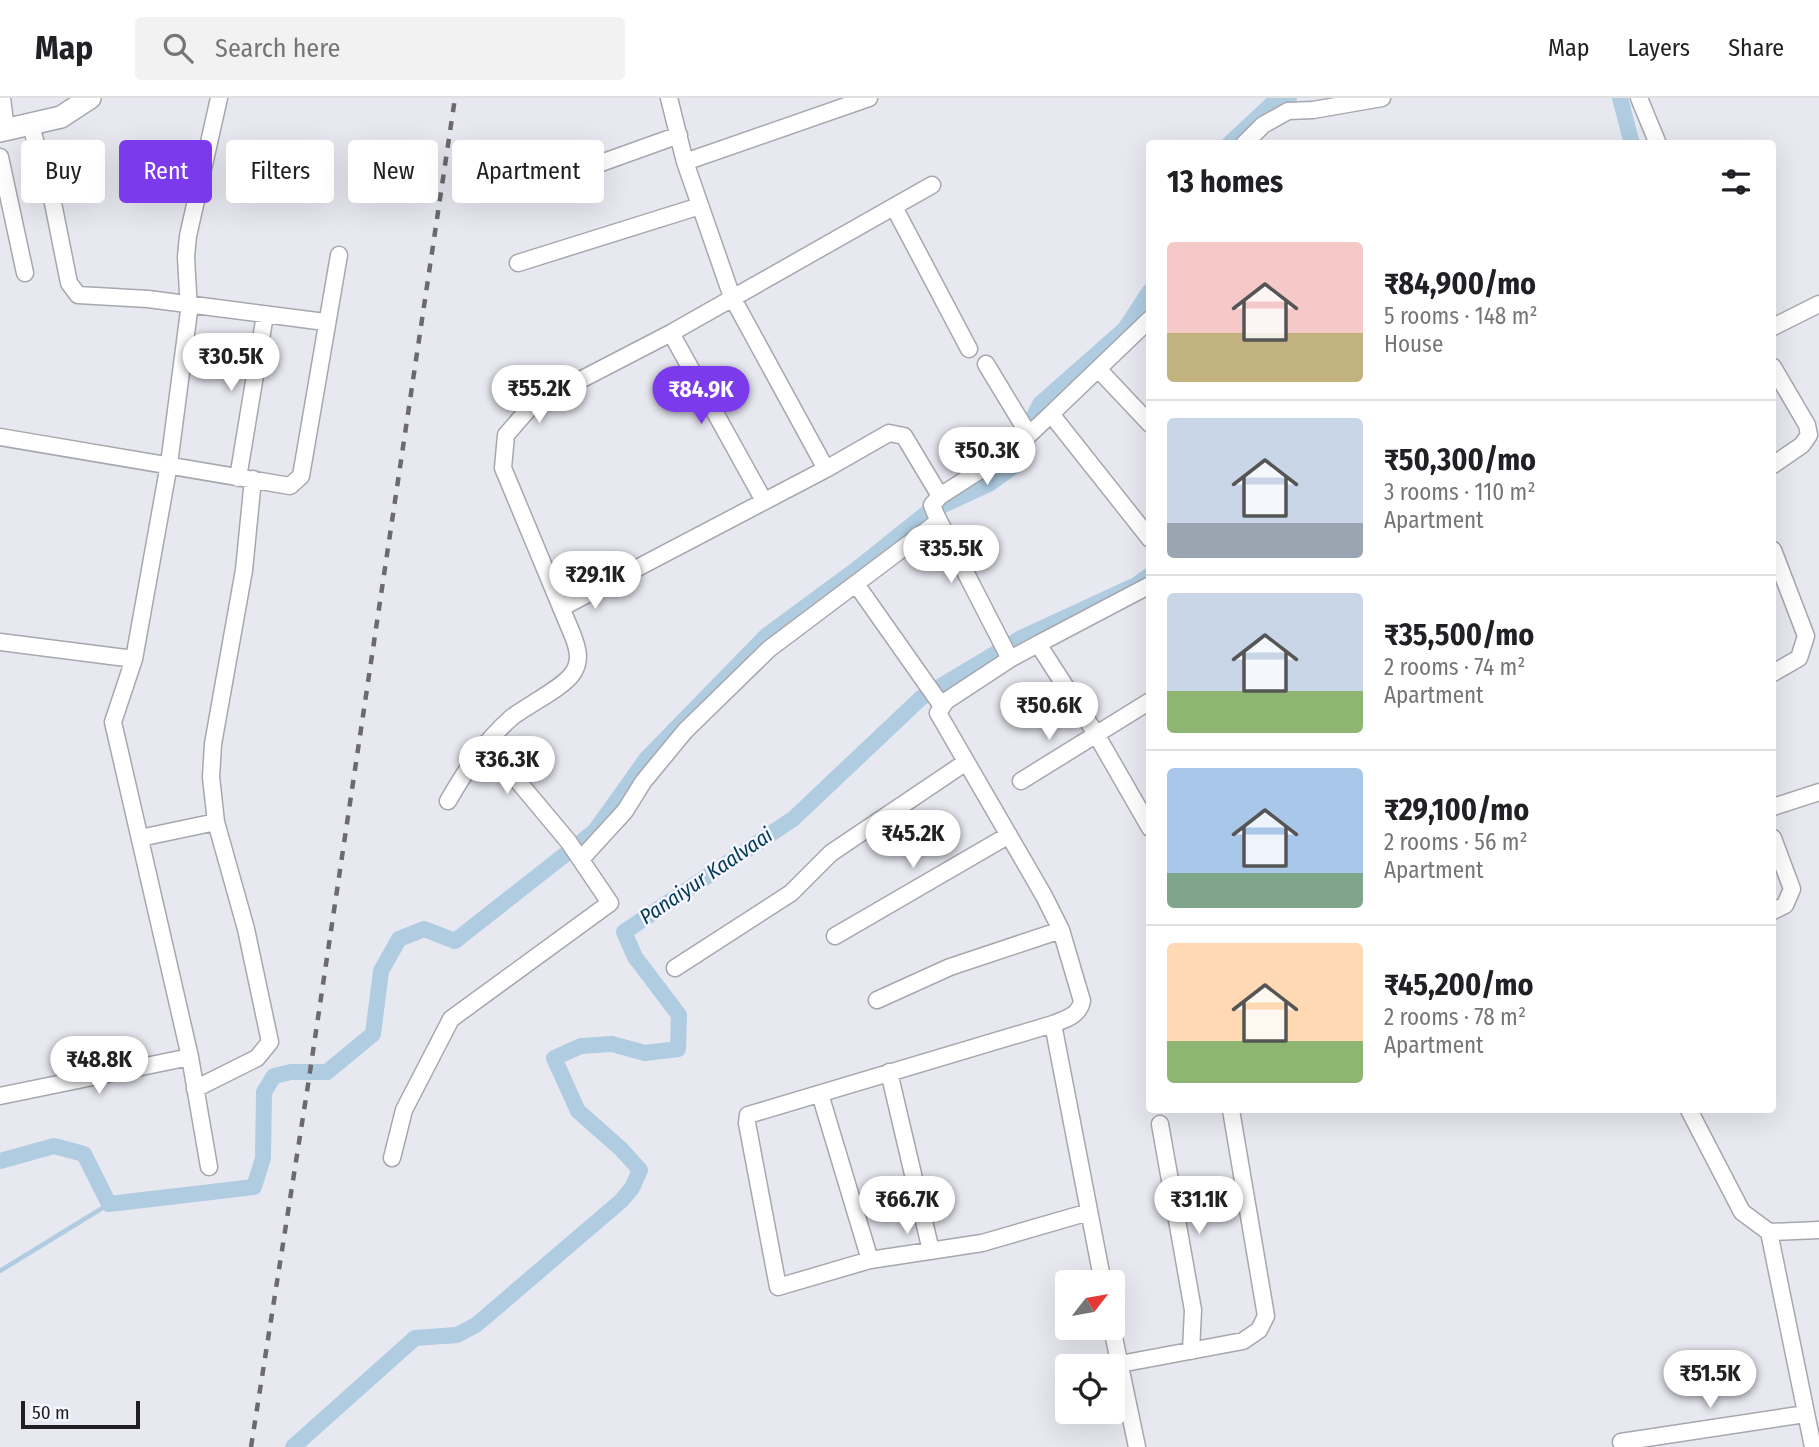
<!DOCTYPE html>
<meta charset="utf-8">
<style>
body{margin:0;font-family:"Fira Sans Condensed",sans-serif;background:#f2f2f2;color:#202124;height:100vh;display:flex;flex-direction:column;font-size:26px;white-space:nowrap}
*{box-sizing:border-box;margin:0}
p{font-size:23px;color:#757577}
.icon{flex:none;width:38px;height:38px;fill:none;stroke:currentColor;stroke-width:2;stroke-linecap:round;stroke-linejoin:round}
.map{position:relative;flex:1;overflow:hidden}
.sheet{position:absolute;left:1146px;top:42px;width:630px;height:973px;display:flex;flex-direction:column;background:#fff;border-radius:7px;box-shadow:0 7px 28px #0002}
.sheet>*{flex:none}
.banner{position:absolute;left:21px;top:42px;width:665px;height:63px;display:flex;gap:14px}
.needle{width:46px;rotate:59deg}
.controls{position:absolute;left:1055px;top:1172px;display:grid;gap:14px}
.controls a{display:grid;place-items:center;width:70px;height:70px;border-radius:7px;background:#fff;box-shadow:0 7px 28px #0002;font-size:35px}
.scale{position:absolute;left:21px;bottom:18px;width:119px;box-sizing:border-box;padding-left:7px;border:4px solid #1f1f22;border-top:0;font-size:19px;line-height:24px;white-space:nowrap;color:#1f1f22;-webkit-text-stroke:5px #f5f6ff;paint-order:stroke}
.price{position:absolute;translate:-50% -60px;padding:0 16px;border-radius:24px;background:#fff;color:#222;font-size:23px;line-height:46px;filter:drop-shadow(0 2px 4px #0008)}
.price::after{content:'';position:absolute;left:50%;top:42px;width:21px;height:16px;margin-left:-10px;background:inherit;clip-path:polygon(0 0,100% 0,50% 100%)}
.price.active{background:#7c3aed;color:#fff}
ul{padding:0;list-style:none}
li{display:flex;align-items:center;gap:21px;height:175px;padding:0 21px}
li+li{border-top:2px solid #e0e0e0}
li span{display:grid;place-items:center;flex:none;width:196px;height:140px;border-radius:7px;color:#555}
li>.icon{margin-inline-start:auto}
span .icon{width:84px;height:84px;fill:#fffc;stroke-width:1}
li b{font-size:30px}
h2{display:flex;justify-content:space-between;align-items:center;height:84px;padding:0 21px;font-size:30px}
.tag{padding:0 24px;border-radius:7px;background:#fff;box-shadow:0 7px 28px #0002;font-size:24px;line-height:63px}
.tag.active{background:#7c3aed;color:#fff}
header{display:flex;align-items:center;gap:42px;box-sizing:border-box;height:98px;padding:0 35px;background:#fff;border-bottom:2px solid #e0e0e0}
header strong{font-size:33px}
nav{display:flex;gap:38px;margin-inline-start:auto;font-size:24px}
.search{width:490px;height:63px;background:#f2f2f2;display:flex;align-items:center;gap:18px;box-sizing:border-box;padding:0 24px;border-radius:7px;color:#757577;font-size:26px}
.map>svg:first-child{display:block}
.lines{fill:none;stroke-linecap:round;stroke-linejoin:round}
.stream{stroke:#afcce1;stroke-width:4.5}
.canal{stroke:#afcce1;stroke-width:16}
.street-casing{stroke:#a6a7af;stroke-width:19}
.secondary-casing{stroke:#a6a7af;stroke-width:24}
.street{stroke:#fff;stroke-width:16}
.secondary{stroke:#fff;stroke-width:21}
.rail{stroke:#6a6a6f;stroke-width:4.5;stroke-dasharray:9 9;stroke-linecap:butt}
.labels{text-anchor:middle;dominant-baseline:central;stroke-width:5;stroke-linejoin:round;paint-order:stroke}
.water-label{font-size:21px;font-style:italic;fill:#023a56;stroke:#f5f6ff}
</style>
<header>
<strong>Map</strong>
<div class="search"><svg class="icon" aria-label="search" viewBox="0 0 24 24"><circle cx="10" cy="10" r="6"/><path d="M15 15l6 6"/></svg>Search here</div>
<nav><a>Map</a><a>Layers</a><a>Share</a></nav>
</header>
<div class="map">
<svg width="1819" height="1349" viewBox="0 0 1819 1349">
<rect width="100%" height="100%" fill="#e8e8f1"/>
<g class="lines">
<path class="stream" d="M0,1173L109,1106"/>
<path class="canal" d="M1620,0L1632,46
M1229,46L1273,5L1289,0
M1033,320L1040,306L1125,231L1150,193
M0,1063L54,1048L84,1056L109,1106L254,1089L263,1060L264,994L274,978L291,974H327L373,936L381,873L399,841L424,831L455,843L595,733L647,660L766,538L857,471L928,414L989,386L1021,363L1022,342
M293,1349L415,1240L457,1237L476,1227L621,1103L632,1090L640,1072L621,1051L578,1013L554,960L581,948L612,946L645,955L678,951L679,917L635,859L624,834L793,721L921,600L1021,540L1136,487L1150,477"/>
<g class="street-casing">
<path id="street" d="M2,0L6,32
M669,0L685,64L732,199L826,371L889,335L904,338L940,398L932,407L936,417L1010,561L1038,546L1096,636L1150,730
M1639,0L1658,46
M31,28L53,105L69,185L78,197L148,201L325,224
M1244,46L1263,27L1288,13L1313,12L1382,0
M0,59L25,175
M685,64L869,0
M559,80L679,37
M894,109L969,251
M518,165L700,108
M1773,229L1819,206
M671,235L764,403
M986,266L1029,337
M1773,269L1807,327L1809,337L1802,347L1773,367
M1099,272L1150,326
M1051,316L1150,221
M0,339L290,388L301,378L339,157
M238,380L265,217
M940,398L1015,350L1051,316L1150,441
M1773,452L1806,538L1799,560L1773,575
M856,486L942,608
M561,510L826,371
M0,544L134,561
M1038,546L1150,487
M1021,683L1150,603
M448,703C466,672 484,644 511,620C527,607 562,591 573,575C581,563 578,551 573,538L503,370L506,337L532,307L671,235L932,87
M1773,709L1819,694
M140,740L216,724L211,679L213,646L244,472L253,381
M1773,740L1792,791L1785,807L1773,813
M582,760L625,713L643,684L685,633L769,551L939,423
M835,838L1009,737
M675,870L791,795L831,755L966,664
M877,902L950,869L1061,832
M1053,926L1103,1185
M889,974L931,1153
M195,991L257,960L270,944L246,831L216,724
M820,996L870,1162L982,1145L1089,1114
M0,998L190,959
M1689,1012L1742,1114L1769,1134L1819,1132
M1160,1026L1193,1212L1191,1253
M392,1060L404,1012L451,921L610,805L568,743L486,645
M209,1069L190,959L113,624L134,561L169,366L189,213L186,159L188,138L219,0
M1769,1134L1813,1349
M870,1162L778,1189L747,1025L748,1017L1053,926C1065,921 1079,918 1082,903L1061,832L1044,798L938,615L946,603L1010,561
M1112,1230L1137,1349
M1120,1266L1243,1243L1259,1232L1266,1218L1231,1012
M1621,1344L1805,1316"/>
</g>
<g class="secondary-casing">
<path id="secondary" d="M0,33L61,19L90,0"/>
</g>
<use href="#street" class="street"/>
<use href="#secondary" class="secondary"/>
<path class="rail" d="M251,1349L308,987L455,0"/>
</g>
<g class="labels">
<g class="water-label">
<text transform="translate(706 778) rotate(-34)">Panaiyur Kaalvaai</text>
</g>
</g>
</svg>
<div class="controls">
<a><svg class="needle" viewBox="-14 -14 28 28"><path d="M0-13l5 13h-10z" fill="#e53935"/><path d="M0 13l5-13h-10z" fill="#757577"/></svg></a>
<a><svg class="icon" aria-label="locate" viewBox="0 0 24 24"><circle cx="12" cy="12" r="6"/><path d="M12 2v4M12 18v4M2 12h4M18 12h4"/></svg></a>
</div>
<div class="scale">50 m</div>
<b class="price" style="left:231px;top:295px">₹30.5K</b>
<b class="price" style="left:539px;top:327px">₹55.2K</b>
<b class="price active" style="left:701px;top:328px">₹84.9K</b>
<b class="price" style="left:987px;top:389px">₹50.3K</b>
<b class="price" style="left:951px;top:487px">₹35.5K</b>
<b class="price" style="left:595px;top:513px">₹29.1K</b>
<b class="price" style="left:1049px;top:644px">₹50.6K</b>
<b class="price" style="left:507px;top:698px">₹36.3K</b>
<b class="price" style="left:913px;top:772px">₹45.2K</b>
<b class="price" style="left:99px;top:998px">₹48.8K</b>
<b class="price" style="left:907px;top:1138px">₹66.7K</b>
<b class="price" style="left:1199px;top:1138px">₹31.1K</b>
<b class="price" style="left:1710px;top:1312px">₹51.5K</b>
<div class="banner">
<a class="tag">Buy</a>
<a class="tag active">Rent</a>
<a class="tag">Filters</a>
<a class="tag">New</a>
<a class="tag">Apartment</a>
</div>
<section class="sheet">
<h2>13 homes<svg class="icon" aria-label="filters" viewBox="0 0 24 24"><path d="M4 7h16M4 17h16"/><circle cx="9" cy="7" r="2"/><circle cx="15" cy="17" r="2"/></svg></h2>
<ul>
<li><span style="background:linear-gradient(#f6c9c9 65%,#c2b280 0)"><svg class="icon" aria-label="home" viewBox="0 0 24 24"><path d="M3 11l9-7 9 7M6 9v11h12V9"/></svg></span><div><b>₹84,900/mo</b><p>5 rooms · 148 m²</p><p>House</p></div></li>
<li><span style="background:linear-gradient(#c9d6e8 75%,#9aa5b1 0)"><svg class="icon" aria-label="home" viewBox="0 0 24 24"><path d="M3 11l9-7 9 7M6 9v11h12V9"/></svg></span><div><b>₹50,300/mo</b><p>3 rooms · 110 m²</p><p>Apartment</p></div></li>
<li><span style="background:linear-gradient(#c9d6e8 70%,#8fb573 0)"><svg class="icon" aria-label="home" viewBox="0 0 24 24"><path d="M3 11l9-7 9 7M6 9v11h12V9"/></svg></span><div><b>₹35,500/mo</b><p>2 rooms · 74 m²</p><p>Apartment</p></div></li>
<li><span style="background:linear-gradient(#a9c7e8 75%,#7fa58c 0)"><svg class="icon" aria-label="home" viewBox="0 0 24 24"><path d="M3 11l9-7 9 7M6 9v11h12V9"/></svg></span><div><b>₹29,100/mo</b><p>2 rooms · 56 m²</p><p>Apartment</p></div></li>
<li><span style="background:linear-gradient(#ffd9b3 70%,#8fb573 0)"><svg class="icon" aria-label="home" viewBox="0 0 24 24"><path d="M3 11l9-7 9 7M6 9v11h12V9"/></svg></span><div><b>₹45,200/mo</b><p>2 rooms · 78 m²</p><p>Apartment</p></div></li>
</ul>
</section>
</div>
